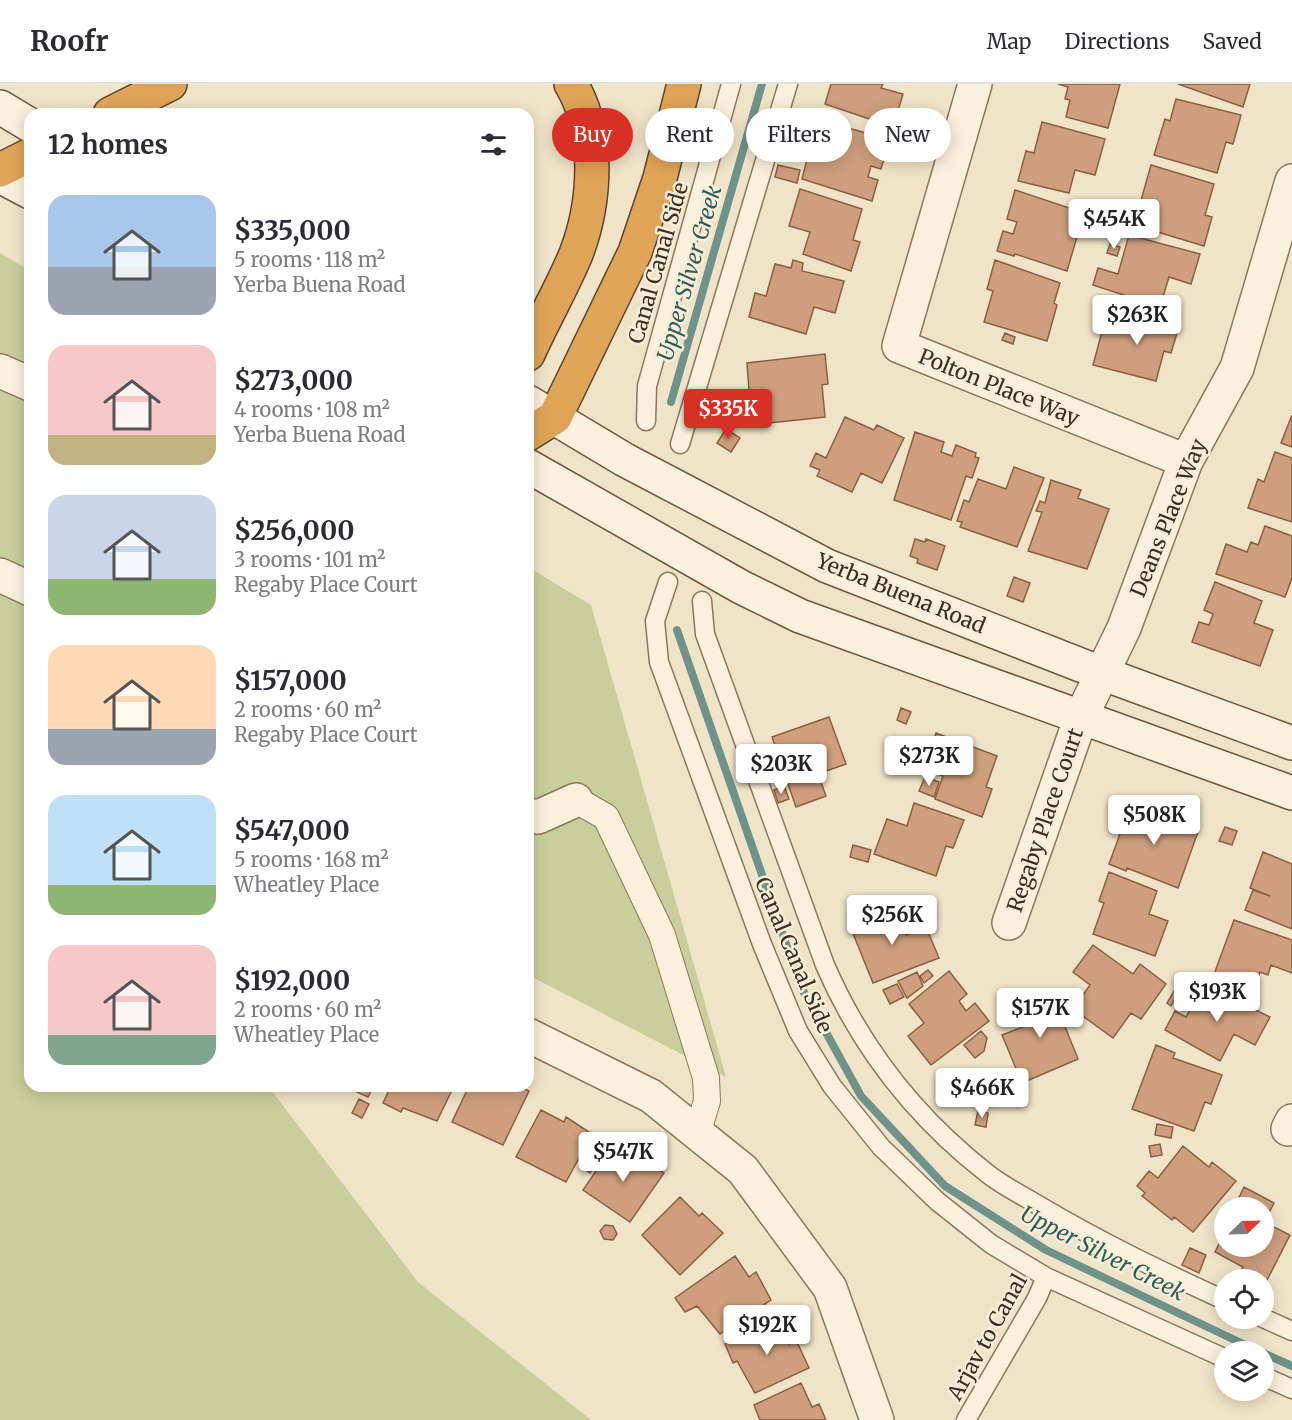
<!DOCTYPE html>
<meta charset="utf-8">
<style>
body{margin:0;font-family:Merriweather,serif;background:#f2f2f3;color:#2b2b33;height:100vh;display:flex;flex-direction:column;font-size:22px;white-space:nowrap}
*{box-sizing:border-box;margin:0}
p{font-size:20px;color:#7c7c81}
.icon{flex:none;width:33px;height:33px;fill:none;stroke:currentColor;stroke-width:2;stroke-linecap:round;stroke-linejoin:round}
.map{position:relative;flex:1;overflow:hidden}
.sheet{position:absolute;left:24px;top:24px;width:510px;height:984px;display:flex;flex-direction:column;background:#fff;border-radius:18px;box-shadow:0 3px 15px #0003}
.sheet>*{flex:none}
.top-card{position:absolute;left:552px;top:24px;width:570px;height:54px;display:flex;gap:12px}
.needle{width:39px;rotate:67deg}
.fabs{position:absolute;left:1214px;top:1113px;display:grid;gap:12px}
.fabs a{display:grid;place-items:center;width:60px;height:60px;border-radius:50%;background:#fff;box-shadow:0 3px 15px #0003;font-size:30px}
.price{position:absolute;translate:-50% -51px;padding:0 14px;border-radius:6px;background:#fff;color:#222;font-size:20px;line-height:39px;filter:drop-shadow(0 2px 3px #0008)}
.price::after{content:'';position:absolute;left:50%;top:36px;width:18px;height:14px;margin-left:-9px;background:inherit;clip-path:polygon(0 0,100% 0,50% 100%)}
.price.selected{background:#d93025;color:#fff}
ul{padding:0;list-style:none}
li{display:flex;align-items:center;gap:18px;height:150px;padding:0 24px}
li span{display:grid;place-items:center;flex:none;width:168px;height:120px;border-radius:18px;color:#555}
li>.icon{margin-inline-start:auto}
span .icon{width:72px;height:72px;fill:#fffc;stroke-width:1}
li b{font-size:26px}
h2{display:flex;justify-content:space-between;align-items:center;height:72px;padding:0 24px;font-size:26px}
.tag{padding:0 21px;border-radius:27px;background:#fff;box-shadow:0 3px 15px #0003;font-size:21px;line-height:54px}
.tag.selected{background:#d93025;color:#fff}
header{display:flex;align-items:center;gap:36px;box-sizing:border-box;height:84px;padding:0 30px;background:#fff;border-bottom:2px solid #e1e1e2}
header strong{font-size:28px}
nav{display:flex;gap:33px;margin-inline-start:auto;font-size:21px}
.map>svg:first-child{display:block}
.grass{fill:#c9cf9b}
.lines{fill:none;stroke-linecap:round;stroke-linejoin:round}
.stream{stroke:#6f938a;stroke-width:8}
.building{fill:#cf9f7d;stroke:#8d5f41;stroke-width:1.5}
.service-casing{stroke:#8d765c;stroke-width:21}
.pedestrian-casing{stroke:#8d765c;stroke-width:28}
.minor-casing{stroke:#8d765c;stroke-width:36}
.secondary-casing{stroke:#6f573f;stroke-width:36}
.motorway-casing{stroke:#5b4430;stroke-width:36}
.service{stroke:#faf1dc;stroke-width:18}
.pedestrian{stroke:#faf1dc;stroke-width:26}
.minor{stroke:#faf1dc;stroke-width:33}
.secondary{stroke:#faf1dc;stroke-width:33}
.motorway{stroke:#e0a458;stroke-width:33}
.labels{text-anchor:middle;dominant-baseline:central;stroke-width:5;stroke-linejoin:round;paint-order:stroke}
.street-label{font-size:21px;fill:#3d2e20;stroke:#f7eed8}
.water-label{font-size:22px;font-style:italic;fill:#2f5d5a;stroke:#f7eed8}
</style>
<header>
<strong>Roofr</strong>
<nav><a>Map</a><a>Directions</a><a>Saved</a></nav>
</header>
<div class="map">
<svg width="1292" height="1336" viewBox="0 0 1292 1336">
<rect width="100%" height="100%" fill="#f0e4c8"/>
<path class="grass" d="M0,169L30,187V1002H268L418,1198L591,1336H0Z
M528,483L591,521L726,993L528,891Z"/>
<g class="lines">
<path class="stream" d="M671,318L762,0
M677,546L801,903L861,1012L945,1102L1046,1166L1260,1268
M1263,1269L1292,1282"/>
</g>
<path class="building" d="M831,0H883L881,4L903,10L893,43L825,20Z
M1058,0H1120L1108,44L1066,33L1070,16L1065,15L1068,3Z
M1178,0H1250L1243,23Z
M1176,15L1241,31L1233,60L1226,58L1217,89L1154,71L1165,35L1170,37Z
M817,36L890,55L881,85L871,82L868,93L878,96L872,117L802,95Z
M1042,38L1105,55L1095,91L1075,86L1069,109L1018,97L1026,67L1034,69Z
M778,81L800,86L797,99L775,93Z
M1151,81L1214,100L1205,131L1212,133L1204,162L1134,141Z
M800,105L862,125L853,156L860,158L851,187L803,170L810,148L789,142Z
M1015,106L1084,129L1067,187L1015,170L1014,172L997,167L1003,147L1013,150L1017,138L1007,135Z
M1129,151L1200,170L1191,200L1169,193L1160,223L1093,201L1098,184L1118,190Z
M1110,160L1120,163L1117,172L1107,169Z
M793,176L803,179L802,187L844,197L835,229L814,223L806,250L749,233L755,209L766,212L775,180L791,184Z
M995,176L1060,199L1054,219L1057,221L1047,257L984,238L993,207L987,205Z
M1129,227L1180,239L1171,269L1164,267L1156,297L1093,281L1103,244L1123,249Z
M1005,249L1015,253L1013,260L1002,256Z
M825,270L828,300L822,301L825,333L760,340L756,307H749L747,279Z
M1292,331V363L1281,359Z
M845,333L874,346L877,341L904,354L882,399L861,389L852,408L817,392L820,386L810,382L816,369L826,374Z
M726,345L740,354L731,368L717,359Z
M915,348L944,358L941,368L952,372L956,361L976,369L975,373L979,374L972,394L966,392L951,436L894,416Z
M1275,368L1292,374V438L1248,424L1258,395L1264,398Z
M1014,383L1044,394L1017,463L960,443L962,438L957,437L964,416L969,418L978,395L1006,405Z
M1051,396L1081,406L1078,414L1109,425L1087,485L1028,467L1042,428L1036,427L1040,417L1045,419Z
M1265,442L1292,452V494L1285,513L1216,490L1226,460L1247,468L1251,458L1258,461Z
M915,455L925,458L926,455L945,462L937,486L917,479L918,475L910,472Z
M1014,493L1030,499L1023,518L1007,512Z
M1215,498L1262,517L1254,539L1273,546L1260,582L1192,558L1199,538L1209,541L1213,530L1204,526Z
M901,624L911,628L906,640L897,636Z
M829,633L846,680L818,690L826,712L796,723L772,653Z
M936,649L997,672L986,703L992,705L982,733L935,715L943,692L924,685Z
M925,693L939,698L934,713L919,707Z
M784,702L789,715L778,719L774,706Z
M914,719L964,736L953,764L946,762L936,792L874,770L887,735L907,742Z
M1131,720L1199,745L1178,804L1127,784L1126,787L1109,780Z
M1225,743L1237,747L1232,761L1219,757Z
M853,761L871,766L868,778L850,773Z
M1263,768L1292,780V845L1245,826L1253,806L1270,812L1250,804Z
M1109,788L1157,807L1149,830L1168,837L1155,872L1093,850L1104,819L1099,817Z
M895,824L906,851L926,843L939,874L873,899L850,842Z
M1234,836L1292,856V889L1271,881L1268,891L1260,888L1253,907L1213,893Z
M1093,861L1133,890L1140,880L1166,900L1141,935L1131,929L1113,954L1073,925L1090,901L1073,888Z
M928,886L933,892L924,899L920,892Z
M949,887L967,910L959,917L966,927L975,919L989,937L931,981L908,952L924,939L909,920Z
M917,888L923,902L907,914L898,897Z
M1182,894L1186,897L1171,922L1167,919Z
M897,900L904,913L890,920L883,906Z
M1204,900L1270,933L1255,961L1234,950L1220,977L1165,946L1175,927L1186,933Z
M1050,905L1078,975L1022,999L1002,951L1030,940L1020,918Z
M981,947L987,954L984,967L975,974L964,961Z
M1156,961L1175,969L1173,974L1222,991L1211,1020L1205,1018L1194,1047L1132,1025Z
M344,1002H374L368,1013Z
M391,1002H454L437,1037L403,1024L401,1028L383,1019Z
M469,1002H518L529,1007L503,1061L452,1038Z
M359,1015L369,1020L362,1034L352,1029Z
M541,1026L564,1038L566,1033L592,1050L566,1098L516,1073Z
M978,1027L988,1029L986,1043L975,1041Z
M1157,1040L1173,1043L1171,1054L1155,1051Z
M1160,1060L1162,1071L1151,1073L1149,1062Z
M613,1062L636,1078L639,1073L664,1089L630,1138L583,1106Z
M1183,1062L1209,1083L1212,1078L1236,1097L1193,1148L1174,1133L1172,1136L1142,1112L1145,1109L1137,1102L1149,1087L1158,1094Z
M592,1067L600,1073L590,1089L582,1083Z
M1244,1103L1274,1119L1264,1138L1290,1151L1263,1204V1196H1236L1243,1183L1215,1168L1224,1150V1162H1263V1124H1234Z
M680,1113L699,1132L702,1129L723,1149L680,1191L642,1151Z
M605,1141L613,1142L617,1150L613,1156L604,1155L600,1147Z
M1190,1164L1206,1171L1199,1189L1182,1181Z
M735,1172L749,1193L756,1188L771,1216L720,1250L697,1222L685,1228L675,1214Z
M778,1236L789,1260L796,1256L809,1284L755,1309L737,1277L733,1279L725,1260Z
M801,1299L812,1323L819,1320L826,1336H760L754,1321Z"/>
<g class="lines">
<g class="service-casing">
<path id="service" d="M646,337L647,302L731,0
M680,360L788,0
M668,498L655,537L659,578L762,860L798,947L832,1002L881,1063L937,1117L991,1160L1046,1193L1224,1274
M702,517L705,550L825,881C861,964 916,1034 988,1090C1003,1102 1022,1111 1038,1121C1098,1157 1161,1187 1224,1216
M1263,1234L1292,1247
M1263,1292L1292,1305
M966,1336L1037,1214L1046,1193"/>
</g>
<g class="pedestrian-casing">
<path id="pedestrian" d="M576,716L606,733L662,851L706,994L707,1017L697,1050"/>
</g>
<g class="minor-casing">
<path id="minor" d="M975,0L899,262L1186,377
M0,287L30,300
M0,491L30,505
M528,731L538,733L576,716
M1009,839L1081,633L1124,544L1186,377L1237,284L1292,97
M528,951L651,1012L743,1086L830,1204L877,1336
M1288,1045L1292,1037"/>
</g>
<g class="secondary-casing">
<path id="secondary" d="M0,23L30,41
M0,92L30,108
M528,318L625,376L827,482L1101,589L1292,659
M528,382L741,503L800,532L1292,709"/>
</g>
<g class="motorway-casing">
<path id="motorway" d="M110,30L170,0
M0,86L30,71
M528,270C543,236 562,204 576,170C596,118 600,48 571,0
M528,350L555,333L635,168L660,94L684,0"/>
</g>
<use href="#service" class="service"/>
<use href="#pedestrian" class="pedestrian"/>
<use href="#minor" class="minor"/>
<use href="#secondary" class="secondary"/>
<use href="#motorway" class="motorway"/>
</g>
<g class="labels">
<g class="street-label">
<text transform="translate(658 179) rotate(-74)">Canal Canal Side</text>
<text transform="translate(999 303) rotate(22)">Polton Place Way</text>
<text transform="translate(1168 434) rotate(-68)">Deans Place Way</text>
<text transform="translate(901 509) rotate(22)">Yerba Buena Road</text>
<text transform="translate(1045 736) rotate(-71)">Regaby Place Court</text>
<text transform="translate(794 871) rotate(67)">Canal Canal Side</text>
<text transform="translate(987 1253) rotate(-61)">Arjav to Canal</text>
</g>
<g class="water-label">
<text transform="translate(689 189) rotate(-74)">Upper Silver Creek</text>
<text transform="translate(1103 1169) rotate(27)">Upper Silver Creek</text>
</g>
</g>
</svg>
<div class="fabs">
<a><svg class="needle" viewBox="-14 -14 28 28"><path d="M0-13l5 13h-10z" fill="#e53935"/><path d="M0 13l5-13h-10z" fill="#7c7c81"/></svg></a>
<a><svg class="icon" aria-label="locate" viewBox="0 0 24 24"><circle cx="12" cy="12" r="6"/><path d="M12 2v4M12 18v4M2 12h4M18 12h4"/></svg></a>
<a><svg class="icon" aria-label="layers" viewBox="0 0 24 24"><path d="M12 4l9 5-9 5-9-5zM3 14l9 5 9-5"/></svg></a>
</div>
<b class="price" style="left:1114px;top:166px">$454K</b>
<b class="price" style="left:1137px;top:262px">$263K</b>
<b class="price selected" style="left:728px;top:356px">$335K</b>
<b class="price" style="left:929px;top:703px">$273K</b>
<b class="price" style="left:781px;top:711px">$203K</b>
<b class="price" style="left:1154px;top:762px">$508K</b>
<b class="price" style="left:892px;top:862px">$256K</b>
<b class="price" style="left:1217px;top:939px">$193K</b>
<b class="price" style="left:1040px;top:955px">$157K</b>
<b class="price" style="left:982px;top:1035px">$466K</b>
<b class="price" style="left:623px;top:1099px">$547K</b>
<b class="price" style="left:767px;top:1272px">$192K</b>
<div class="top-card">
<a class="tag selected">Buy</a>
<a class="tag">Rent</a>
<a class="tag">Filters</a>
<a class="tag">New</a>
</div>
<section class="sheet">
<h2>12 homes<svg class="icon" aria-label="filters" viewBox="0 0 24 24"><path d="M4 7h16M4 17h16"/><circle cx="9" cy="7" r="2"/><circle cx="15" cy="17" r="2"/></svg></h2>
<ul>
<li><span style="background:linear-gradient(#a9c7e8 60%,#9aa5b1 0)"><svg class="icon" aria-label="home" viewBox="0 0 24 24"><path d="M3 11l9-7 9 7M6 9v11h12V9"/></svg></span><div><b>$335,000</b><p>5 rooms · 118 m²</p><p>Yerba Buena Road</p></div></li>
<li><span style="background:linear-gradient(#f6c9c9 75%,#c2b280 0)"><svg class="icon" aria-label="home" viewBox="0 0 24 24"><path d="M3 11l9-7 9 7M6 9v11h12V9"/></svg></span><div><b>$273,000</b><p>4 rooms · 108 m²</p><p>Yerba Buena Road</p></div></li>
<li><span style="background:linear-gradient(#c9d6e8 70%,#8fb573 0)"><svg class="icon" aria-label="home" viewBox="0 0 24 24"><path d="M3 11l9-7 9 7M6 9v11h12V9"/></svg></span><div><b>$256,000</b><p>3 rooms · 101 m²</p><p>Regaby Place Court</p></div></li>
<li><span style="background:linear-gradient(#ffd9b3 70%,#9aa5b1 0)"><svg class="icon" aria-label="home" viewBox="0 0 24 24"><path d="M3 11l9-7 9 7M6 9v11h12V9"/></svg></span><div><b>$157,000</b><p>2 rooms · 60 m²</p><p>Regaby Place Court</p></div></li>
<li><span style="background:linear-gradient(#bfe0f5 75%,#8fb573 0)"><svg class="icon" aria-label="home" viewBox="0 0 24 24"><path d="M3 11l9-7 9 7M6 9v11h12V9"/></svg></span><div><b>$547,000</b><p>5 rooms · 168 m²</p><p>Wheatley Place</p></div></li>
<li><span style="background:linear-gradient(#f6c9c9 75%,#7fa58c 0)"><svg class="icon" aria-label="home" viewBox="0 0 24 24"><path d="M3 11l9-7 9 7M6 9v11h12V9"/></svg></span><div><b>$192,000</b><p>2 rooms · 60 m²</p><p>Wheatley Place</p></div></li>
</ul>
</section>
</div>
